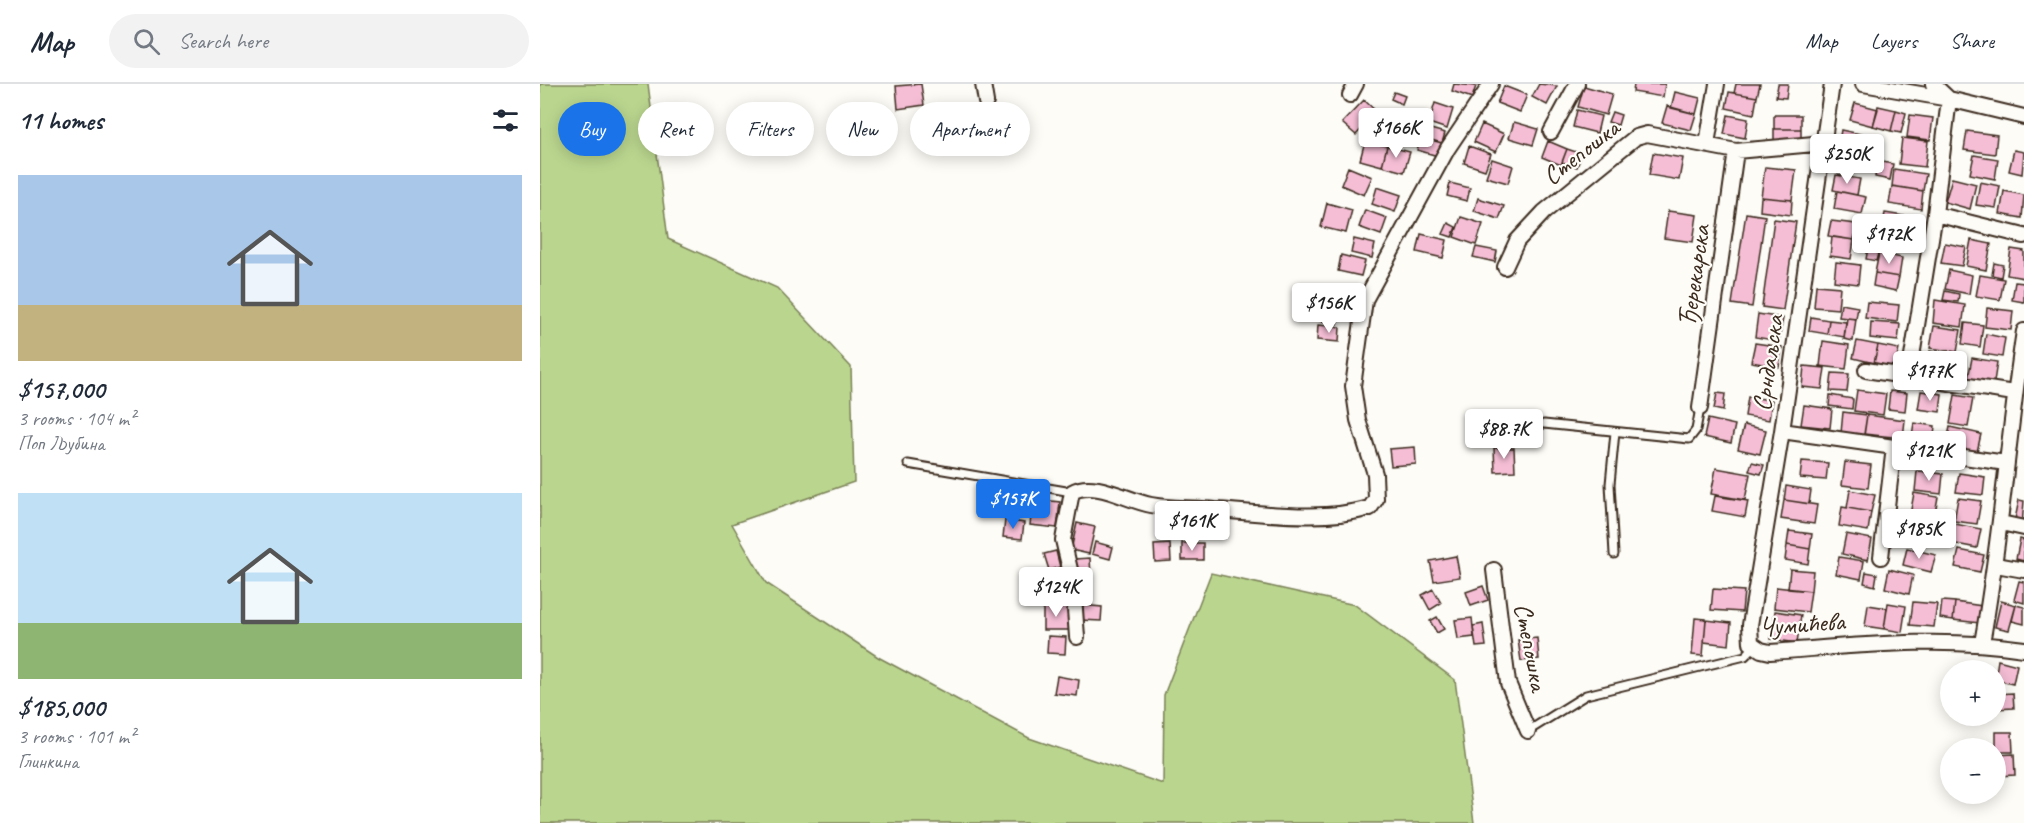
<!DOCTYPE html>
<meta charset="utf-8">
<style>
body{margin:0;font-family:Caveat,sans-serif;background:#f2f2f3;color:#1f2937;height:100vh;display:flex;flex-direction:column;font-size:22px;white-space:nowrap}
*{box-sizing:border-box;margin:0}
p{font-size:20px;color:#747a83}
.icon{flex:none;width:33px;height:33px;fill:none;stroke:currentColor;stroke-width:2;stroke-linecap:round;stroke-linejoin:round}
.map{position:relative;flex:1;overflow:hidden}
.side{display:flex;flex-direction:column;background:#fff;width:540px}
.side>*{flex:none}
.guide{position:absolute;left:18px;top:18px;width:570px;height:54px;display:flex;gap:12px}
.controls{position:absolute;left:1400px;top:576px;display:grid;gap:12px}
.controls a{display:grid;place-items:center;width:66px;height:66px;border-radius:50%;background:#fff;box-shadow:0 3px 15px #0003;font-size:30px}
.price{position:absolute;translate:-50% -51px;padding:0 14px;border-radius:6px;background:#fff;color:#222;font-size:20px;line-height:39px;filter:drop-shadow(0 2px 3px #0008)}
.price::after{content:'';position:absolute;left:50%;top:36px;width:18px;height:14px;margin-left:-9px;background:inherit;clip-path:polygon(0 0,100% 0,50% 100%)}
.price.current{background:#1a73e8;color:#fff}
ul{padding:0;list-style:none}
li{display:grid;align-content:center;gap:12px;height:318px;padding:0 18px}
li span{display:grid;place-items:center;height:186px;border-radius:0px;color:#555}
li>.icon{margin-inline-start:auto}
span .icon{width:108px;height:108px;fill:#fffc;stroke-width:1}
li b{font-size:26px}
h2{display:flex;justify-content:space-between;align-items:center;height:72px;padding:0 18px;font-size:26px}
.pill{padding:0 21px;border-radius:27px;background:#fff;box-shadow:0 3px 15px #0003;font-size:21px;line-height:54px}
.pill.current{background:#1a73e8;color:#fff}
header{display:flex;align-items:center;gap:36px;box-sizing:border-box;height:84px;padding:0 30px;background:#fff;border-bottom:2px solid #e0e1e3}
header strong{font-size:28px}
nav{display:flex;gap:33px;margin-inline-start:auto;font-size:21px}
.search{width:420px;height:54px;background:#f2f2f3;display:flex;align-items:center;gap:15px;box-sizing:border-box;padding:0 21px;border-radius:33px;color:#747a83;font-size:22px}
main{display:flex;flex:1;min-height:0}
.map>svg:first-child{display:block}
.green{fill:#bad68e;stroke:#7a8056;stroke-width:1.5}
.building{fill:#f5bed5;stroke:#3b2a1e;stroke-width:1.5}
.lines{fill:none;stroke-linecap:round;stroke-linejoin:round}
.lane-casing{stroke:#3b2a1e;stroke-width:11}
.street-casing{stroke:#3b2a1e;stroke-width:18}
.lane{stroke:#fdfcf7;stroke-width:7}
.street{stroke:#fdfcf7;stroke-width:14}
.labels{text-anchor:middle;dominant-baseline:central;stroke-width:4.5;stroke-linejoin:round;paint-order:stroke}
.street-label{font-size:26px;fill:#3b2a1e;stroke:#fdfcf7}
</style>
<header>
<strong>Map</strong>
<div class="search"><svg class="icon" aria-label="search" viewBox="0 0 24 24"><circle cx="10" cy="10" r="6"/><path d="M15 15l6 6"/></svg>Search here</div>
<nav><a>Map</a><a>Layers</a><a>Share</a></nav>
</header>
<main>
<section class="side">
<h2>11 homes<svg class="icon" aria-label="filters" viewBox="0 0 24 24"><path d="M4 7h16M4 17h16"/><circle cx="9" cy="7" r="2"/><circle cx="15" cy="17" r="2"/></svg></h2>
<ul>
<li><span style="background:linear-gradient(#a9c7e8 70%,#c2b280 0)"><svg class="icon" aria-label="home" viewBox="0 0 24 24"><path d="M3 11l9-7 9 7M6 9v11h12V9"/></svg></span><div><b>$157,000</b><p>3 rooms · 104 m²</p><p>Поп Љубина</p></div></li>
<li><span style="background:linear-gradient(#bfe0f5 70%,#8fb573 0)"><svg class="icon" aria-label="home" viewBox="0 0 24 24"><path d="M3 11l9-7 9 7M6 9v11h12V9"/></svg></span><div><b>$185,000</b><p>3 rooms · 101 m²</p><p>Глинкина</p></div></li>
</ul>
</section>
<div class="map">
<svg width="1484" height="739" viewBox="0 0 1484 739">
<rect width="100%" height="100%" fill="#fdfcf7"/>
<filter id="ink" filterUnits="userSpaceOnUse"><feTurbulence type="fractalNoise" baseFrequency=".0167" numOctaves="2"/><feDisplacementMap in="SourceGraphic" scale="12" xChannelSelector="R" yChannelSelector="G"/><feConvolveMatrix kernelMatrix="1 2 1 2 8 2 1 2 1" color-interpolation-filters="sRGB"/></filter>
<g filter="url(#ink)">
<path class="green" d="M0,0H108L128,155L237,204L311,283L314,398L192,440L226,499L338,573L489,654L623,700L624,611L671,489L815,521L915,596L934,739H0Z"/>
<path class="building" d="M381,0L384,21L358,25L356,2Z
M914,0L936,2L932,14L912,7Z
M999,0L1017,2L1007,21L992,13Z
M1094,0H1125L1123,13L1093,8Z
M1196,0H1220L1217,13L1194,9Z
M1238,0H1248L1246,14L1236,13Z
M964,2L987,11L980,28L957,19Z
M1044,2L1072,10L1066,31L1038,23Z
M854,8L865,12L862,20L851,15Z
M1135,8L1160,14L1156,30L1131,24Z
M1189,8L1217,13L1214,30L1186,24Z
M824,16L837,28L816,51L802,39Z
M895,19L913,25L907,45L889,39Z
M1315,19L1338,25L1333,42L1310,36Z
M1127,22L1156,30L1151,46L1122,39Z
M1338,22L1356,26L1351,47L1333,42Z
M1037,26L1061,32L1057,49L1033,43Z
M1356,26L1366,29L1361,49L1351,47Z
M1072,28L1081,31L1078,41L1068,38Z
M1188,31L1208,35L1205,54L1184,50Z
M1234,31H1261V45H1234Z
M1370,31L1393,34L1390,56L1367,53Z
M974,38L998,45L993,61L969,54Z
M942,40L964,50L956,68L934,58Z
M887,44L905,49L902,59L884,54Z
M1234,45H1261V56H1234Z
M1301,46L1330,52L1327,69L1298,64Z
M1427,47L1457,51L1455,70L1424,66Z
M881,53L902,59L898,72L877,66Z
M1362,54L1388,57L1385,83L1359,80Z
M825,57L847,62L842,82L820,76Z
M1008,57L1027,65L1021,81L1002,73Z
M847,62L870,68L864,88L842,82Z
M929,62L951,70L945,86L924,79Z
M1027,65L1042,70L1037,83L1022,78Z
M1474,66L1484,68L1482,90L1469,87Z
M1113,69L1143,74L1139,96L1109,91Z
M1434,71L1458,75L1455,95L1430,90Z
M952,75L973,82L968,99L946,93Z
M1337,77L1353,80L1350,96L1335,93Z
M808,83L832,93L824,111L801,101Z
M1225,83L1256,86L1252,116L1221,113Z
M1354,85L1386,90L1383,107L1352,102Z
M1296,91L1320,95L1317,111L1293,106Z
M1412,94L1436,100L1430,125L1405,118Z
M1440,98L1460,102L1456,124L1436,121Z
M910,99L930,104L927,117L907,112Z
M1352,102L1383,107L1381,125L1349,120Z
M837,103L861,111L855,128L832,120Z
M1297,107L1326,113L1322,130L1294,125Z
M1464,107L1484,111L1482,134L1460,130Z
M1221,113L1252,116L1251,131L1220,127Z
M938,114L964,122L959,135L934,127Z
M787,119L812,126L806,149L781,143Z
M825,126L847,134L841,151L819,143Z
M1128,127L1157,131L1153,158L1124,154Z
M1206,129L1225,132L1212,223L1192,220Z
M1345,129L1370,133L1367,150L1342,145Z
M921,133L943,140L936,161L914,153Z
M1234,135L1256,138L1243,226L1222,223Z
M1291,137L1316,140L1314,156L1288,152Z
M908,139L916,143L912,153L903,150Z
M1322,141L1342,145L1339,159L1319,155Z
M1342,145L1367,150L1364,164L1339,159Z
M881,150L907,156L903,174L877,168Z
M1292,153L1314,156L1311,175L1290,172Z
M814,155L835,160L832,174L811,169Z
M1431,156L1451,160L1446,186L1426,182Z
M1405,159L1426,163L1422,182L1401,179Z
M936,163L957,167L955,178L933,173Z
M1328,164L1339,166L1336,177L1326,175Z
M1471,165L1484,167V194L1467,191Z
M1339,169L1362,174L1359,193L1335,189Z
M801,171L825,177L821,192L798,187Z
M1296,178L1320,181L1318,200L1294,197Z
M1454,179L1463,181L1461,193L1452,191Z
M1409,186L1432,191L1429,210L1405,205Z
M1335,189L1359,193L1356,207L1333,202Z
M1440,191L1464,195L1460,216L1436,212Z
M1475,198L1484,199V218L1472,216Z
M1276,201L1300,203L1298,225L1274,223Z
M1405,207L1419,210L1418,218L1403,216Z
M1395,216L1425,221L1422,243L1393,239Z
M779,218L801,222L797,240L776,236Z
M1327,218L1359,221L1357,238L1325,234Z
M1301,220L1318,223L1316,235L1299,233Z
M1447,224L1473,227L1471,246L1445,243Z
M1218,230L1243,234L1239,257L1215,253Z
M1271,233L1289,236L1287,250L1269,247Z
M1307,234L1316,235L1313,257L1304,255Z
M1289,236L1306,238L1304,253L1287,250Z
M1331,238L1360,240L1358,257L1330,254Z
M1425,239L1443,241L1440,263L1422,260Z
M778,241L800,243L799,258L777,256Z
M1394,242L1421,246L1417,268L1390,264Z
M1446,250L1465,254L1462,273L1443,270Z
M1283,257L1309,261L1306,285L1280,282Z
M1317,257L1338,261L1334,279L1313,274Z
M1215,259L1242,263L1239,283L1211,278Z
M1338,261L1359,265L1355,283L1334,279Z
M1390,267L1415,272L1412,291L1386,286Z
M1432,274L1457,278L1454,298L1428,294Z
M1264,282L1285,284L1282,305L1262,303Z
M1292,289L1309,290L1307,308L1290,307Z
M1317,306L1346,310L1343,331L1314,327Z
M1350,307L1367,309L1365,327L1348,325Z
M1381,307L1402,310L1400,328L1378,325Z
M1177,309L1185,310L1183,327L1174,325Z
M1290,311L1313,315L1312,325L1289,322Z
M1415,311L1433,314L1428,343L1410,340Z
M1208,313L1232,316L1229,336L1205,332Z
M1264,321L1292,325L1290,344L1261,341Z
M1303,328L1327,331L1324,352L1301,349Z
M1327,331L1365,336L1363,354L1324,350Z
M1168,335L1195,341L1191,359L1164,353Z
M1374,339L1395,342L1393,360L1371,358Z
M1204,341L1226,346L1220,370L1198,365Z
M1410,343L1441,350L1437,368L1406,361Z
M875,363L876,380L851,382L849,365Z
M954,364H974L975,387L955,388Z
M1262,377L1288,379L1286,396L1260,394Z
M1212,378L1224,381L1221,390L1209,387Z
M1305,378L1331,381L1328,404L1302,401Z
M1176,384L1210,390L1205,416L1171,410Z
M1377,387L1403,390L1401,410L1375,407Z
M1419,389L1445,393L1443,411L1416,408Z
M1246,402L1271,406L1269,420L1244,416Z
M1310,406L1335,411L1331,428L1307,424Z
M1374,409L1398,413L1394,434L1370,431Z
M1175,412L1208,417L1205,433L1172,427Z
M1418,414L1441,417L1437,440L1414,437Z
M493,415L520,418L517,444L490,441Z
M1244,416L1277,421L1274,440L1241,435Z
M1479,416L1484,417L1482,441L1474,440Z
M1302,423L1331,428L1328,447L1299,442Z
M465,436L484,439L482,455L463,453Z
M1359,437L1387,441L1384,461L1356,458Z
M537,439L555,443L549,470L531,466Z
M1410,439L1441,445L1437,464L1406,458Z
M1249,447L1272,450L1270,465L1247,461Z
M1306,450L1332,455L1328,476L1302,470Z
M1480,455L1484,456V477L1476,475Z
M555,458L573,463L570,475L552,470Z
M642,459H663V476H642Z
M630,460L631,477L615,478L614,461Z
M1247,461L1270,465L1268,480L1245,476Z
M1367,464L1396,471L1391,488L1363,481Z
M1419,466L1444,471L1440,488L1415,483Z
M516,467L520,483L509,486L504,470Z
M916,472L920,493L894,497L890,477Z
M1299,473L1324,477L1321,495L1296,490Z
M550,474L551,493L537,494L535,475Z
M1250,485L1273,487L1271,507L1248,505Z
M1349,485L1373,491L1369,510L1345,504Z
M1326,488L1337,490L1335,502L1324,499Z
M1479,497L1484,498V519L1474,516Z
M943,502L948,516L931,522L926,508Z
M1236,503L1271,507L1268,528L1234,524Z
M893,505L901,519L890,526L882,511Z
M1173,505L1204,507L1202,528L1171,526Z
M1402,517L1415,518L1413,536L1400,534Z
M1461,517L1476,521L1469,546L1455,543Z
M1373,518L1397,520L1394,543L1370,541Z
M1415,518L1442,522L1440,539L1413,536Z
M1348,519L1366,522L1362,548L1344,545Z
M541,521L562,523L561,537L540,536Z
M1328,521L1347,524L1344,545L1325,542Z
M1476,521L1484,523V540L1472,537Z
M503,522H530V546H503Z
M1235,527L1261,531L1257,559L1231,555Z
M897,533L904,545L897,549L890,537Z
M932,534L934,553L918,555L915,536Z
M1155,534L1166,535L1163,572L1152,571Z
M1166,536L1191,539L1189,561L1164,558Z
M943,540L946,562L936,563L933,542Z
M508,552L526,553L525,570L507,569Z
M997,554L999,575L981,577L978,556Z
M1458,576L1477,581L1473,600L1455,596Z
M517,592L539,596L537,612L514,609Z
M1473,609L1474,624L1455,625V610Z
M1456,648H1472L1473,668H1456Z
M1474,670L1475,691L1457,692L1456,671Z"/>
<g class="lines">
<g class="lane-casing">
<path id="lane" d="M1004,340L1149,355L1156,346L1160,324
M368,380L532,408
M1074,470L1070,400L1075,348
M988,647L1046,611L1205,572L1214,563"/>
</g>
<g class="street-casing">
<path id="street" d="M443,0L446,18
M1292,0L1242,347L1210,541L1211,559L1221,566L1230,568C1315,562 1400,552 1484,565
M1323,0L1409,15L1484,33
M810,11L816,0
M1011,48L1037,0
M1167,60L1177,0
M1395,130L1484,152
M965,183L977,157L1004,128L1096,53L1107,50L1196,67L1285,59
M1326,286L1474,309
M1369,291L1395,130L1409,15L1393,0
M1160,324L1196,67
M1242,347L1466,379
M1461,439L1484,444
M1341,473L1354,363
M1456,481L1484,486
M954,486L968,599L988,647
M537,553L533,498L523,456L532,408C554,395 588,417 611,421C632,425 654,424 675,426C725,429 782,438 830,424L836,415L835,390L818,336L813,302L825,216L908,64L951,0
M1442,559C1461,455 1468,351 1484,247"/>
</g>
<use href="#lane" class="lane"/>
<use href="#street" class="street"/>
</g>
</g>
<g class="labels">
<g class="street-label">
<text transform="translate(1041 68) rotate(-38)">Степошка</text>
<text transform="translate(1154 192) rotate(-82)">Ђерекарска</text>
<text transform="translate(1228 279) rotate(-82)">Срндаљска</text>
<text transform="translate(1262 540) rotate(-4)">Чумићева</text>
<text transform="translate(991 563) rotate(79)">Степошка</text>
</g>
</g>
</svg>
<div class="controls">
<a>+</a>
<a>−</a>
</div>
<b class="price" style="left:856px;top:75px">$166K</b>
<b class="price" style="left:1307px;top:101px">$250K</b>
<b class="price" style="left:1349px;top:181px">$172K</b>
<b class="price" style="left:789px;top:250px">$156K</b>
<b class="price" style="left:1390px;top:318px">$177K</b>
<b class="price" style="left:964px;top:376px">$88.7K</b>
<b class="price" style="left:1389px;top:398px">$121K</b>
<b class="price current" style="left:473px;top:446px">$157K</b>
<b class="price" style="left:652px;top:468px">$161K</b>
<b class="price" style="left:1379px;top:476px">$185K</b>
<b class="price" style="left:516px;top:534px">$124K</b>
<div class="guide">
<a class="pill current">Buy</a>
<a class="pill">Rent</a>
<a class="pill">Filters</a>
<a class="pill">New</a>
<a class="pill">Apartment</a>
</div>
</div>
</main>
